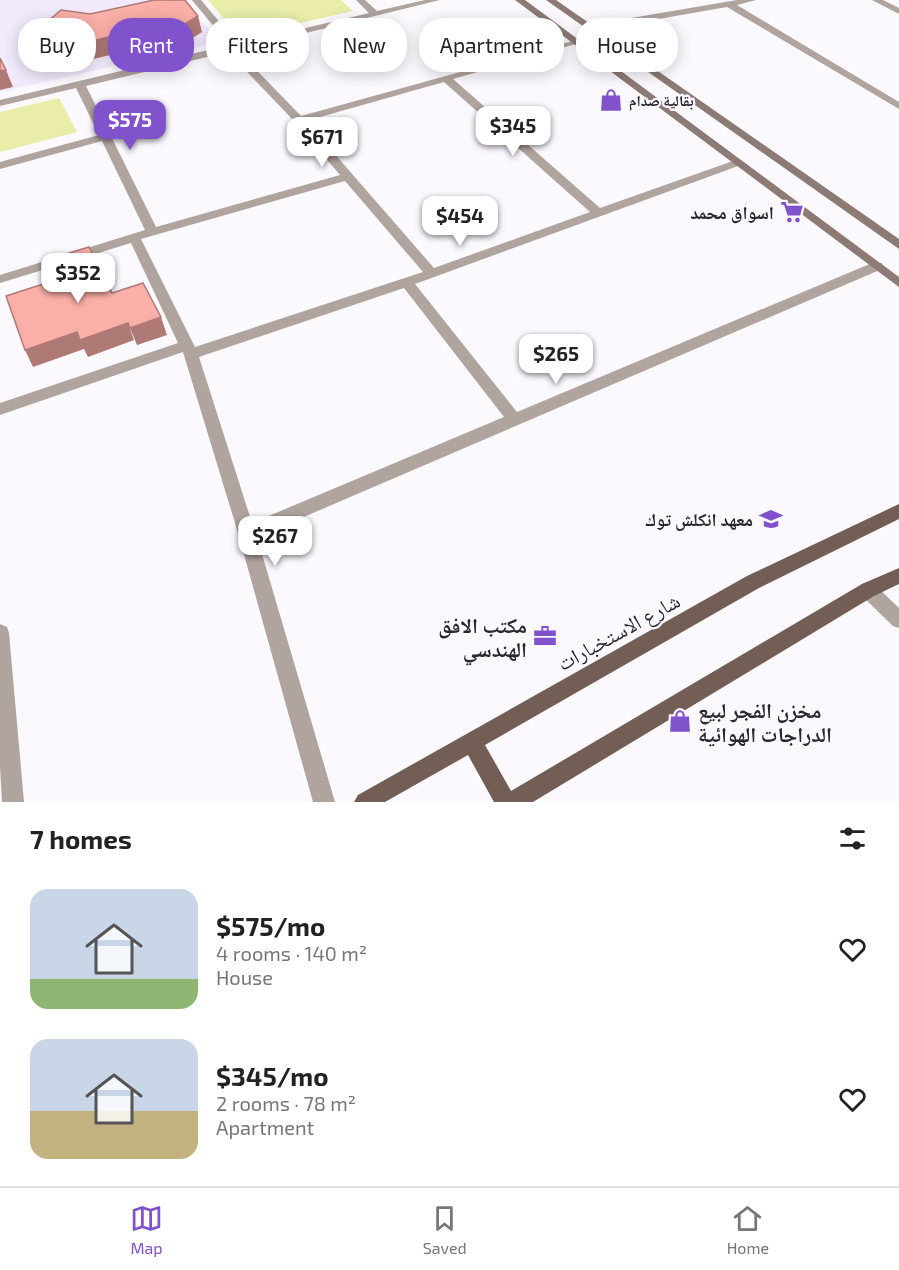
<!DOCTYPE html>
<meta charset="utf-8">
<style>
body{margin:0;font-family:"Exo 2","Noto Naskh Arabic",sans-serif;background:#f6f6f6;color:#222;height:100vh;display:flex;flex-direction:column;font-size:22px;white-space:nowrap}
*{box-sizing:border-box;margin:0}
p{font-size:20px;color:#767676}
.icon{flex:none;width:33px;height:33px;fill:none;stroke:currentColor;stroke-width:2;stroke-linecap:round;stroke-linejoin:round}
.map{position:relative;height:802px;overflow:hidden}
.panel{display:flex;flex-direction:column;background:#fff;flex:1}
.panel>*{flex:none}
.top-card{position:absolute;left:18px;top:18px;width:864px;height:54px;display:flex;gap:12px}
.price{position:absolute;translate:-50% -51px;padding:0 14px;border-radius:12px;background:#fff;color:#222;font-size:20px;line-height:39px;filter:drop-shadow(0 2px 3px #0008)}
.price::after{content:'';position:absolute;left:50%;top:36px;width:18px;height:14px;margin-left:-9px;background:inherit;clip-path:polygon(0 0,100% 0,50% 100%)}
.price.active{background:#8052cb;color:#fff}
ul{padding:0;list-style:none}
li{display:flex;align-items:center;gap:18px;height:150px;padding:0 30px}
li span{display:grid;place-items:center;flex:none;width:168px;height:120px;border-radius:18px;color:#555}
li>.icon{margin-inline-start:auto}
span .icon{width:72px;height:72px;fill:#fffc;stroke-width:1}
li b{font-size:26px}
h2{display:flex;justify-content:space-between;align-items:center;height:72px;padding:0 30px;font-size:26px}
.tag{padding:0 21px;border-radius:24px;background:#fff;box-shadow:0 3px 15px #0003;font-size:21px;line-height:54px}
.tag.active{background:#8052cb;color:#fff}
.dock{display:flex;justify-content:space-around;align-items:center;height:84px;border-top:2px solid #e0e0e0;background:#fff;font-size:16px;color:#767676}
.dock a{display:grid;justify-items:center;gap:3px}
.dock .active{color:#8052cb}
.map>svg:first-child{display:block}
.built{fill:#f1e9fc}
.green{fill:#e9eda9}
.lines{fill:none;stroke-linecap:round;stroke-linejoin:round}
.minor{fill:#b0a49f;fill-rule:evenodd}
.secondary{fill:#8c7b74;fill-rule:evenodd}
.primary{fill:#725e55;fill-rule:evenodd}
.wall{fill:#d79690}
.shaded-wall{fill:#af7a76}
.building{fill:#faafa8;stroke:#af7a76;stroke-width:1.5}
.labels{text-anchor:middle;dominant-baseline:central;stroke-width:4.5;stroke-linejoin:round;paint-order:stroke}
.far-poi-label{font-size:15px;font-weight:bold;fill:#2b2730;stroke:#fbf9fe;text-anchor:start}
.poi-label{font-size:18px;font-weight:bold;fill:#2b2730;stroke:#fbf9fe;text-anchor:end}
.near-poi-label{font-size:21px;font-weight:bold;fill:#2b2730;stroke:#fbf9fe;text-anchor:end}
.near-street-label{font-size:21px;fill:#2b2730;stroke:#fbf9fe}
</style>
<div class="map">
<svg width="899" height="802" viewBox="0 0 899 802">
<rect width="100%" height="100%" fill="#fbf9fe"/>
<path class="built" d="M0,0H181L221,42L0,92Z"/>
<path class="green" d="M208,0H341L353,11L239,37Z
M59,98L77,132L0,152V112Z"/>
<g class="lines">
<path class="minor" d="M192,0H201L238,44L369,13L356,0H365L377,11L425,0H440L237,50L301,116L576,40V44L453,79L600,208L733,161H741V165L415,284L517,412L872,263H882L883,266L882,269L257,537L335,802H313L238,533L183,352L0,415V403L178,343L131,243L0,283V275L145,230L102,141L0,169V162L99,135L76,88L0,106V100L229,45ZM228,52L295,122L340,175L156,227L86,86ZM444,82L590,212L434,268L306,121ZM345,181L423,272L195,347L141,239ZM404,288L504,417L252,523L199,357Z
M737,0H756L737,5L899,102V109L727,7L590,31L585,28L590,25Z
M872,0H883L899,8V14Z
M868,582L874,584L899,608V628L893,626L862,596L859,590L862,584Z
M0,624L7,627L9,633L24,802H2L0,767Z"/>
<path class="secondary" d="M515,0H525L899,277V287Z
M546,0H556L899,239V249Z"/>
<path class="primary" d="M899,504V519L759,588L485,745L511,791L862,584L899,568V584L874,596L533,802H494L468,755L385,802H354L358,795L747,576Z"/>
</g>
<path class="wall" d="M61,10L202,32L174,49L149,46L58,67L46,44L40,28Z"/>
<path class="shaded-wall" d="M198,16L202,32L174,49L170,33Z
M144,29L149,46L58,67L52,50Z
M6,70L13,87L0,90V71Z
M161,317L167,335L137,345L130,328Z
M128,323L134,340L88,357L84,349L33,367L25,350L77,332Z"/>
<path class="building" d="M154,0H185L198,16L170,33L144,29L52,50L40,28L61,10L90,14Z
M0,58L6,70L0,71Z
M89,247L112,293L143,283L161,317L130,328L128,323L80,340L77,332L25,350L6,296L65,277L56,257Z"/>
<defs>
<g id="shop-bare" transform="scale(1.8)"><path d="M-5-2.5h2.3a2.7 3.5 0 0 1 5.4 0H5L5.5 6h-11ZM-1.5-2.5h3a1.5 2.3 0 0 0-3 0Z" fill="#8052cb" stroke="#fbf9fe" stroke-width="2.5" paint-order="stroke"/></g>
<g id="supermarket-bare" transform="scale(1.8)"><path d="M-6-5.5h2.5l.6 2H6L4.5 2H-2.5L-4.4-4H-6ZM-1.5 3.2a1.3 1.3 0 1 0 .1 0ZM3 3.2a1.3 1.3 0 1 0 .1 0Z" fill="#8052cb" stroke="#fbf9fe" stroke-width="2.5" paint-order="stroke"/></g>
<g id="school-bare" transform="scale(1.8)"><path d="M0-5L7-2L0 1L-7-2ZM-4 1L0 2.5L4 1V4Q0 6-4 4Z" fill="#8052cb" stroke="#fbf9fe" stroke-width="2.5" paint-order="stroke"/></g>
<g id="office-bare" transform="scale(1.8)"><path d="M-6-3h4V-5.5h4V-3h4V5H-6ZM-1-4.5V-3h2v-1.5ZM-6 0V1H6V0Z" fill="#8052cb" stroke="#fbf9fe" stroke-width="2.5" paint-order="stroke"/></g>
</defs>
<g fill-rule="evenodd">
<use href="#shop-bare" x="611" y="100"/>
<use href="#supermarket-bare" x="792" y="212"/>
<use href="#school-bare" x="771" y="519"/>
<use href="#office-bare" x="545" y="636"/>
<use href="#shop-bare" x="680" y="721"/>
</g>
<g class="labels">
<g class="far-poi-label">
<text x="629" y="100">بقالية صدام</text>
</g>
<g class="poi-label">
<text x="774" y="212">اسواق محمد</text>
<text x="753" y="519">معهد انكلش توك</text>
</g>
<g class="near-poi-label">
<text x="527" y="624">مكتب الافق<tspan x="527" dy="24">الهندسي</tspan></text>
<text x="698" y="709" text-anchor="start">مخزن الفجر لبيع<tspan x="698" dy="24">الدراجات الهوائية</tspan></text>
</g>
<g class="near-street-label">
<text transform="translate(618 631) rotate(-29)">شارع الاستخبارات</text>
</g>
</g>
</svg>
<b class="price active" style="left:130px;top:151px">$575</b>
<b class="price" style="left:513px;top:157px">$345</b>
<b class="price" style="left:322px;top:168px">$671</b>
<b class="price" style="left:460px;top:247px">$454</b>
<b class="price" style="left:78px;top:304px">$352</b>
<b class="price" style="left:556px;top:385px">$265</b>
<b class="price" style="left:275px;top:567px">$267</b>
<div class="top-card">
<a class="tag">Buy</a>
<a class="tag active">Rent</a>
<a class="tag">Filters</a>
<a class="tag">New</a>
<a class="tag">Apartment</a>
<a class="tag">House</a>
</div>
</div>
<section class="panel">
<h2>7 homes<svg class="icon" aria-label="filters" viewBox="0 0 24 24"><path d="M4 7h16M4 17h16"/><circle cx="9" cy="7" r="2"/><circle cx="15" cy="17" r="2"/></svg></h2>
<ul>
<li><span style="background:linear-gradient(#c9d6e8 75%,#8fb573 0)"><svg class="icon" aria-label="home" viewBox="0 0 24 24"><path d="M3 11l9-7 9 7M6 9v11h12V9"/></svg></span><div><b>$575/mo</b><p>4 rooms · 140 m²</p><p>House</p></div><svg class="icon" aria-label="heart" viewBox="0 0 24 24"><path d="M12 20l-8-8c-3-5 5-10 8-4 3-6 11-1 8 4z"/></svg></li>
<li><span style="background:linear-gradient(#c9d6e8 60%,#c2b280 0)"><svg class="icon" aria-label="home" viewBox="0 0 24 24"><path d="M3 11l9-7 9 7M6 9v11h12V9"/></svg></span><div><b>$345/mo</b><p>2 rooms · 78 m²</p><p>Apartment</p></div><svg class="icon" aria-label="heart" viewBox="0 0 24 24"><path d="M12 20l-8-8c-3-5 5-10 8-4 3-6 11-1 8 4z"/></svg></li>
</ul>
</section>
<nav class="dock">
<a class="active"><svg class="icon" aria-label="map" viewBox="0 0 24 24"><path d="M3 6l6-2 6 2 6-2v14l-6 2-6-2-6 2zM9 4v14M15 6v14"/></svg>Map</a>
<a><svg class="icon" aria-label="saved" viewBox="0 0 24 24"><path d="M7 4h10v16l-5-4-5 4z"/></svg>Saved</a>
<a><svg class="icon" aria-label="home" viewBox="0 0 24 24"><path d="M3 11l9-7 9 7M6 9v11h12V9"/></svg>Home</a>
</nav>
